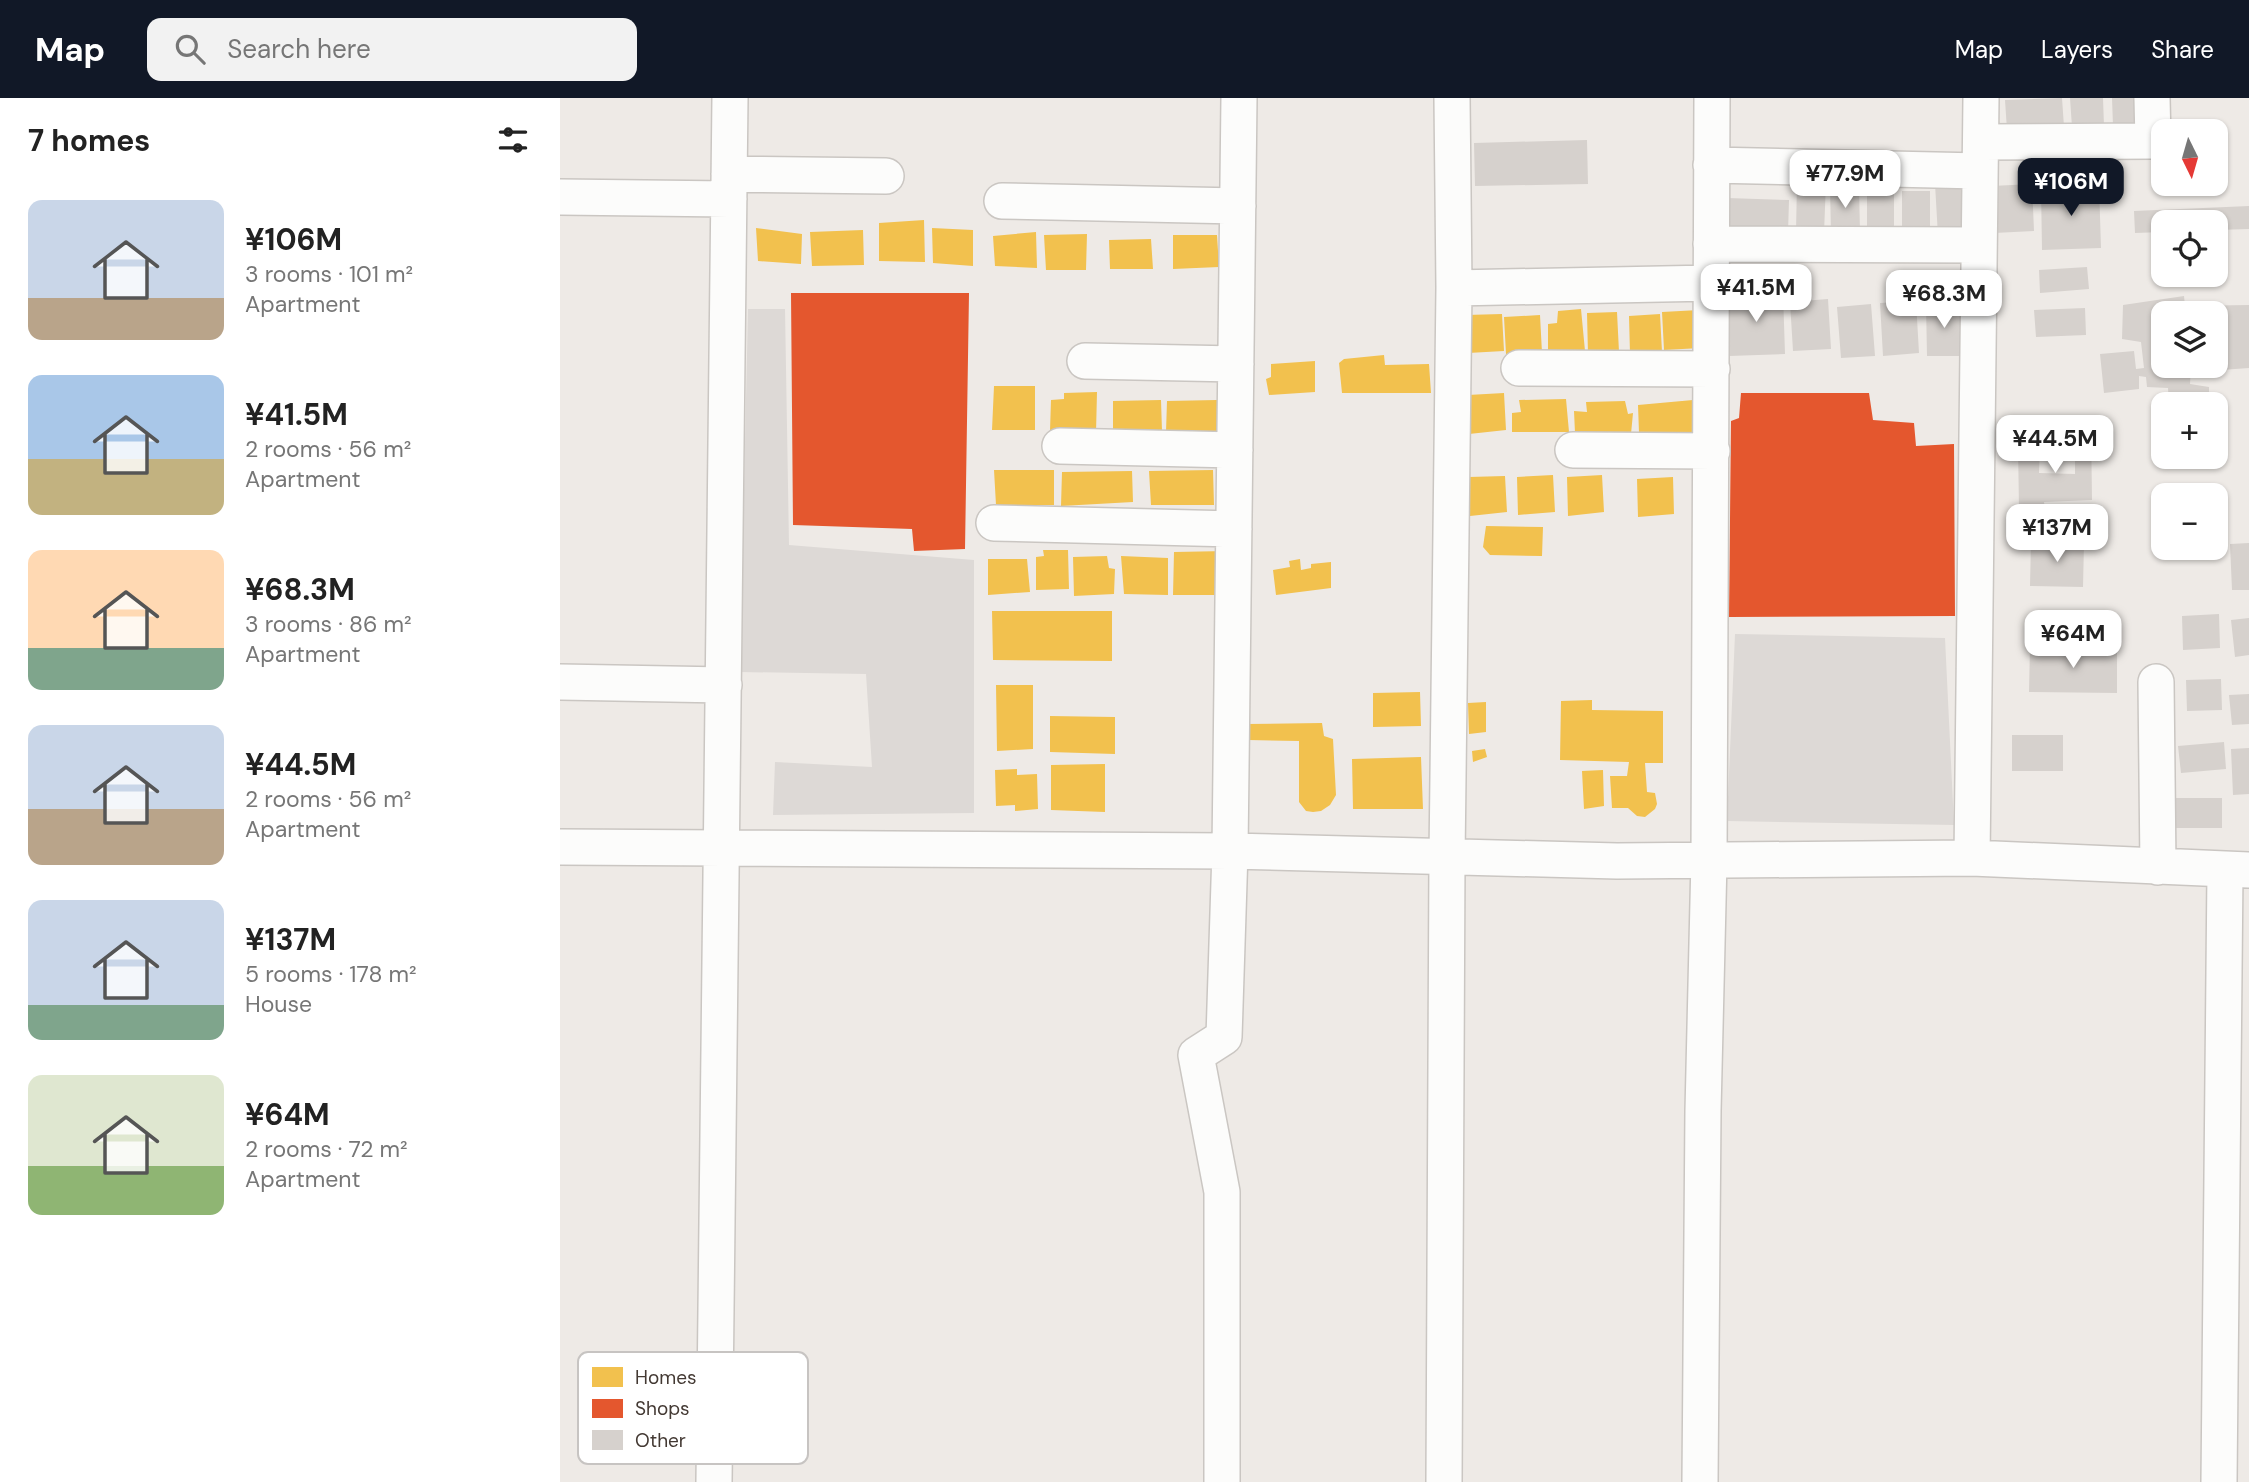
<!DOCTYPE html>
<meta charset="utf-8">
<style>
body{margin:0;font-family:"DM Sans",sans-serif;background:#f2f2f2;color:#222;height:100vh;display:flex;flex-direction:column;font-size:26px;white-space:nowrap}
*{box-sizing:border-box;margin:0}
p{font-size:23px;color:#767676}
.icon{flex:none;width:38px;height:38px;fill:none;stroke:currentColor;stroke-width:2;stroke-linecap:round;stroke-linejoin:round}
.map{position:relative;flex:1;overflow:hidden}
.sheet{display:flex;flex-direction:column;background:#fff;width:560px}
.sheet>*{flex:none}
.needle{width:46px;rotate:175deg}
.fabs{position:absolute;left:1591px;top:21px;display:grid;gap:14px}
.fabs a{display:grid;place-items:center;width:77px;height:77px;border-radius:14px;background:#fff;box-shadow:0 2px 5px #0004;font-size:35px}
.price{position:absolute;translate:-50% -60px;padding:0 16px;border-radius:14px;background:#fff;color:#222;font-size:23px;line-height:46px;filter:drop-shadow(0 2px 4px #0008)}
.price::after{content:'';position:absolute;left:50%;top:42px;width:21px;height:16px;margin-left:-10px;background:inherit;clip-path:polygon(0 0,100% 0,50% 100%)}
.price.active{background:#111827;color:#fff}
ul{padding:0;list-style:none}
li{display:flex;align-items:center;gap:21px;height:175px;padding:0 28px}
li span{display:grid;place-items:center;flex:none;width:196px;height:140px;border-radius:14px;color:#555}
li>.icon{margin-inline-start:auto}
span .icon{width:84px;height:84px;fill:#fffc;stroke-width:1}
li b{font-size:30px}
h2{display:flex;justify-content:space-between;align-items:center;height:84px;padding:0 28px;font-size:30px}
header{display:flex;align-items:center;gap:42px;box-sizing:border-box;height:98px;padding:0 35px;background:#111827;color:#fff}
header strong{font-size:33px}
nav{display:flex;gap:38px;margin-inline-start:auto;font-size:24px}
.search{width:490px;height:63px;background:#f2f2f2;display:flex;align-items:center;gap:18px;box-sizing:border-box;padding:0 24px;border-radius:14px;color:#767676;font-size:26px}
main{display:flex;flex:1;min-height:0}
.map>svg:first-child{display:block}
.parking{fill:#ddd9d6}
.homes{fill:#f2c14e}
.shops{fill:#e4572e}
.building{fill:#d6d1cd}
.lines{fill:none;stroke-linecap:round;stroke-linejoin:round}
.minor-casing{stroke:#cac6c2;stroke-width:38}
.minor{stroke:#fcfcfb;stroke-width:35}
.key{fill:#fff;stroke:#c7c4c2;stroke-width:2}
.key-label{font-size:19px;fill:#433933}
</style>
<header>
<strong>Map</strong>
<div class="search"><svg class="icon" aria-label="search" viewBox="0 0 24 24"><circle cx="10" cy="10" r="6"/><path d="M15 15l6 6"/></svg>Search here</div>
<nav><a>Map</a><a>Layers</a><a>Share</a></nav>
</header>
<main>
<section class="sheet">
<h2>7 homes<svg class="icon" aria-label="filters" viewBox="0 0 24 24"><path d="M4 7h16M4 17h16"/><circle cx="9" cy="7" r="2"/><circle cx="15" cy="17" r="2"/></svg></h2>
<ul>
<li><span style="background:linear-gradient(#c9d6e8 70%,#b9a48a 0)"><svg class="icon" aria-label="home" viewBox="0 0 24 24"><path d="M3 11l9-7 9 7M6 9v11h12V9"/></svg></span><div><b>¥106M</b><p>3 rooms · 101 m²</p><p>Apartment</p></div></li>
<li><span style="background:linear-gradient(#a9c7e8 60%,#c2b280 0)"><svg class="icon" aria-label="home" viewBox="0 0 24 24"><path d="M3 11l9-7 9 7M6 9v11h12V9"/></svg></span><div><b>¥41.5M</b><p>2 rooms · 56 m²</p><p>Apartment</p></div></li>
<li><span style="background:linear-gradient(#ffd9b3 70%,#7fa58c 0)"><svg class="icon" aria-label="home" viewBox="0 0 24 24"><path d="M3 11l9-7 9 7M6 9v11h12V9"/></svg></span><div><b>¥68.3M</b><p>3 rooms · 86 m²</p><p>Apartment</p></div></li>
<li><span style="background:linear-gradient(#c9d6e8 60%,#b9a48a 0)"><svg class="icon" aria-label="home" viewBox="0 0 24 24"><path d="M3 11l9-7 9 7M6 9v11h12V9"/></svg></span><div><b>¥44.5M</b><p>2 rooms · 56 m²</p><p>Apartment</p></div></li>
<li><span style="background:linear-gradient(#c9d6e8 75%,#7fa58c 0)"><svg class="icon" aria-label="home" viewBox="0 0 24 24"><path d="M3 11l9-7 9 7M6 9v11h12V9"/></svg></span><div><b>¥137M</b><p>5 rooms · 178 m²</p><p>House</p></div></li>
<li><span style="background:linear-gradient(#dfe7d0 65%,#8fb573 0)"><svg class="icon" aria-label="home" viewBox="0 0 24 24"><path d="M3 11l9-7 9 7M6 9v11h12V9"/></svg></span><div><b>¥64M</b><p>2 rooms · 72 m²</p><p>Apartment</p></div></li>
</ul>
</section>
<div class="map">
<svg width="1689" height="1384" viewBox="0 0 1689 1384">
<rect width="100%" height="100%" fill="#eeeae6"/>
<path class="parking" d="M188,211H225L229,447L414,462V715L213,717L215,664L312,669L306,576L180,574Z
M1175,536L1385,540L1394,727L1167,723Z"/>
<path class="homes" d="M364,122L365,164L319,163V125Z
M196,130L242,136L241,166L198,163Z
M372,130L413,132V168L373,165Z
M303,132L304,167L252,168L250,134Z
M476,134L477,170L435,168L433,138Z
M527,136L526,172H486L484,137Z
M613,137H657L659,169L613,171Z
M591,141L593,171H550L549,142Z
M1021,211L1025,253L988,256V226L997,225L998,213Z
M1139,212L1141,250L1104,252L1102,214Z
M1057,214L1059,254L1028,257L1027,215Z
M942,216L944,253L908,255L906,217Z
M1100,216L1102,254L1070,256L1069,218Z
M980,217L982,255L946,256L944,219Z
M824,257L825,267L869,266L871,295H782L779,265L784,261Z
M755,263V294L709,297L706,281L711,279V266Z
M434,288H475V332H432Z
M537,294L536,335L490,333L491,302L504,301V295Z
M944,295L946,332L909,336L908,297Z
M1006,301L1009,334H952V315L961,314L959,302Z
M601,302L602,333L553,335V303Z
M657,302L661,333L606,334L607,303Z
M1133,302L1136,335H1079L1078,307Z
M1065,303L1068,316L1073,315L1071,336L1015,335L1014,313L1027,314L1026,304Z
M434,372H494V407H436Z
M653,372L654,407H591L589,373Z
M572,373L573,404L501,408L502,374Z
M993,377L995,414L958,417L957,379Z
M1042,377L1044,414L1008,418L1007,379Z
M945,378L947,414L910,418L909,379Z
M1113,379L1114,416L1078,419L1077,381Z
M926,428L983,429L982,458L930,457L923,449Z
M483,452H508L509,491L476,492V459L484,458Z
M667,453V497H613L614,454Z
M547,458L549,470L555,471L554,496L514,498L513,459Z
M561,458L608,460V497L564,496Z
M428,461H467L470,494L428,497Z
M740,461L741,472L751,470V466L771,464V490L716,497L713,472L730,469L729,463Z
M432,513H552V563L433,562Z
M436,587H473V651L437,653Z
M860,594L861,628L813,629V595Z
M1032,602V612L1103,613V665H1085L1087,694L1095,695L1097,706L1095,711L1085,719L1077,718L1068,710H1052L1050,678H1067L1069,664L1000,662L1001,603Z
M926,604V634L909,636L908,605Z
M490,618L555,619V656L490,654Z
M762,625L764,638L773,641L776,697L770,707L761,713L753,714L746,713L739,704V643L688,642L686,626Z
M925,651L927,659L913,664L912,653Z
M861,659L863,711H793L792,661Z
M545,666V714L491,712V667Z
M457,671V677L477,676L478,711L455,713V707L436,708L435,672Z
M1043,672L1044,708L1024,711L1022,673Z"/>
<path class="shops" d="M231,195H409L405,451L354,453L352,431L233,427Z
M1181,295H1309L1313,322L1354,325L1356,348L1394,346L1395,518L1169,519L1171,323L1179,320Z"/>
<path class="building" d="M1502,0L1504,29L1447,32L1445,2Z
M1510,0H1543L1544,28L1512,29Z
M1552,0H1579L1580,27L1553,28Z
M1027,42L1028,86L915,88L914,45Z
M1237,84H1266L1264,135L1236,134Z
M1402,85L1405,137L1378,138L1375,86Z
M1472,86L1474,133L1434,135L1432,88Z
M1539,87L1541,150L1482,152L1481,90Z
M1299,88L1300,135L1271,136L1270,89Z
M1307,89H1334V136H1307Z
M1342,93H1370V137H1342Z
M1167,100L1229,102L1228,135L1166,134Z
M1689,108V131L1656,132V124H1603V134L1575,135L1574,113Z
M1527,169L1529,191L1480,195L1479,172Z
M1223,195L1225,256L1169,258L1167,197Z
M1624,198L1625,208L1689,207V270L1661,272L1657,251H1656V215H1603V268H1631L1630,286L1649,289V306H1609L1608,290L1587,289L1586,279L1579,278V291L1544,295L1540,256L1574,253L1576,271L1584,270L1581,244L1562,241L1563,207Z
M1268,201L1271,251L1233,253L1230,204Z
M1356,203L1359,255L1323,258L1320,205Z
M1401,205L1402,258H1367L1366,206Z
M1311,206L1315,258L1281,260L1277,209Z
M1525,210L1526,237L1476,239L1474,212Z
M1531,327L1532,402L1484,404L1485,411H1459L1458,347L1480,342L1479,375L1515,376V330Z
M1471,443L1524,445L1523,489L1470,488Z
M1689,445V492H1672L1670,446Z
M1659,516L1660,550L1623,552L1622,518Z
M1689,520V557L1675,559L1671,522Z
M1470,548L1557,549V595L1469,594Z
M1661,581L1662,612L1627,613L1626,582Z
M1689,596V626L1672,627L1669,597Z
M1452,637H1503V673H1452Z
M1664,644L1666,671L1621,675L1618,648Z
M1689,650V696L1673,697L1671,651Z
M1613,700H1662V730H1613Z"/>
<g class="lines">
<g class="minor-casing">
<path id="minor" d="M1421,44L1593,43L1592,0
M1151,67L1420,73
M169,76L326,78
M0,99L169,101
M442,103L678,108
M1151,146L1419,147
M894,190L1152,185
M525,263L676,266
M959,270L1152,271
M500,348L675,352
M1013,352L1152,353
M434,425L674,431
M0,584L164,587
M1596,584L1598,769
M0,749L670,753L1057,763L1412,760L1689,772
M1412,760L1421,0
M154,1384L170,0
M662,1384V1094L636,957L664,939L670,753L679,0
M884,1384L887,760L894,190L892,0
M1140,1384L1143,1013L1149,762L1152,0
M1659,1384L1665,773"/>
</g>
<use href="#minor" class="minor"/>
</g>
<rect x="18" y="1254" width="230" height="112" rx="10" class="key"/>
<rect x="32" y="1269" width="31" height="20" fill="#f2c14e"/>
<rect x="32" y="1301" width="31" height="19" fill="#e4572e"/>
<rect x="32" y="1332" width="31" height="20" fill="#d6d1cd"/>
<g class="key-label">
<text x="75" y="1286">Homes</text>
<text x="75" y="1317">Shops</text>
<text x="75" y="1349">Other</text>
</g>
</svg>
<div class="fabs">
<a><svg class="needle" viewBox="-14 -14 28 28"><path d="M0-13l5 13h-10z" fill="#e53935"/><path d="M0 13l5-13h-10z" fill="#767676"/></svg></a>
<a><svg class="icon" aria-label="locate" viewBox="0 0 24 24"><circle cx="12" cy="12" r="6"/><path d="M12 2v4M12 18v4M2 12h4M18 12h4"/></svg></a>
<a><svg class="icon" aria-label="layers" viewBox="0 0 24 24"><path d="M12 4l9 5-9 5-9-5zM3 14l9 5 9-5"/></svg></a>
<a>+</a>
<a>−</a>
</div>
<b class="price" style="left:1285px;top:112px">¥77.9M</b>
<b class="price active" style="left:1511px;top:120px">¥106M</b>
<b class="price" style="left:1196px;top:226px">¥41.5M</b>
<b class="price" style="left:1384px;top:232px">¥68.3M</b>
<b class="price" style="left:1495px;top:377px">¥44.5M</b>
<b class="price" style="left:1497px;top:466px">¥137M</b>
<b class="price" style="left:1513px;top:572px">¥64M</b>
</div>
</main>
